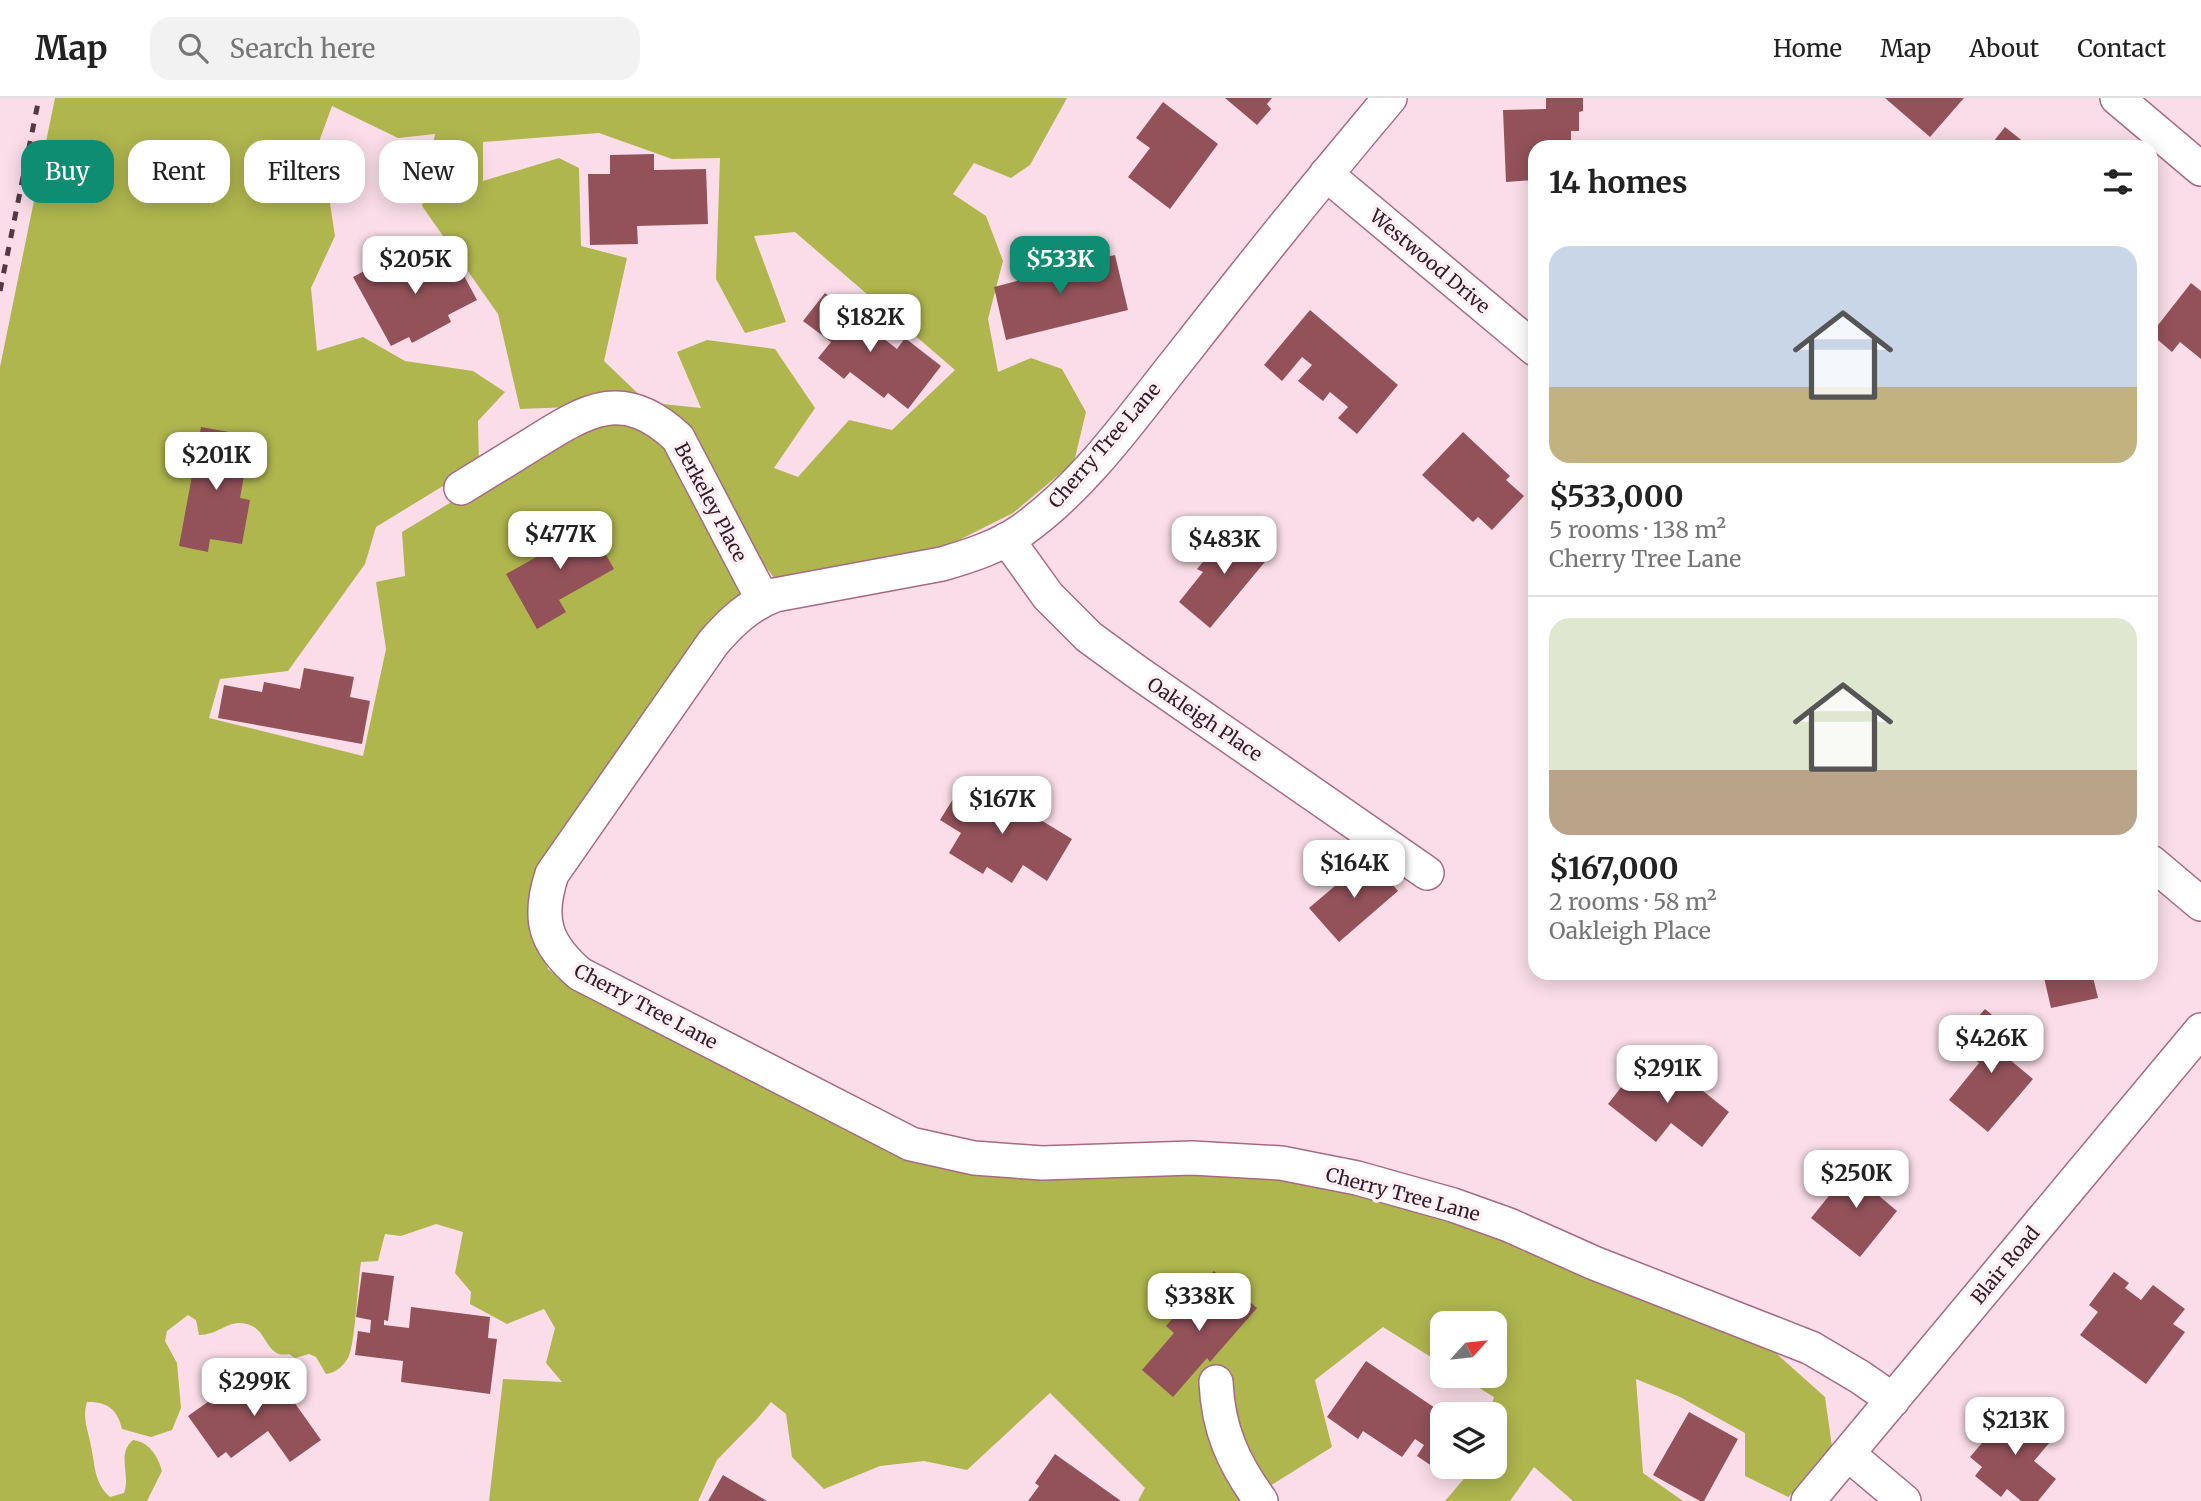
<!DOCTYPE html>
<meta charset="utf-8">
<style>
body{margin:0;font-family:Merriweather,serif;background:#f2f2f2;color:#222;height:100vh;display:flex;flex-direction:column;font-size:26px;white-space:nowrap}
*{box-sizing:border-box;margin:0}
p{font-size:23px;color:#767676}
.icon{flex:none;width:38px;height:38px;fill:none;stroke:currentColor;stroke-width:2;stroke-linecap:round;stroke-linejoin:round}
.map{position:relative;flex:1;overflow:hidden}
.side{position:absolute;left:1528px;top:42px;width:630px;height:840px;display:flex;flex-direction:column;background:#fff;border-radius:21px;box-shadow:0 4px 18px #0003}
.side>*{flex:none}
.hud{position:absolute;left:21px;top:42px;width:665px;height:63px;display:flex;gap:14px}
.needle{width:46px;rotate:63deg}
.controls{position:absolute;left:1430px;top:1213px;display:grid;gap:14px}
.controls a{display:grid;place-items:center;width:77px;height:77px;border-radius:14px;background:#fff;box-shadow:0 4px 18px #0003;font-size:35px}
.price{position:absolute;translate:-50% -60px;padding:0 16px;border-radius:14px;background:#fff;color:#222;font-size:23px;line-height:46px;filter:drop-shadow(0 2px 4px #0008)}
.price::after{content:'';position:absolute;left:50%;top:42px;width:21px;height:16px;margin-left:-10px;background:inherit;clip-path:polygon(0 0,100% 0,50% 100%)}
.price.on{background:#0f8d72;color:#fff}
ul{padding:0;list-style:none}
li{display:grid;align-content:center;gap:14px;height:371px;padding:0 21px}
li+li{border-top:2px solid #e0e0e0}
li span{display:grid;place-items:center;height:217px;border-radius:21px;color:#555}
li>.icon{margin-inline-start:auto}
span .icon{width:126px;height:126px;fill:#fffc;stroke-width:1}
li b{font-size:30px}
h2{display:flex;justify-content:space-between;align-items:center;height:84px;padding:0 21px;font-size:30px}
.tag{padding:0 24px;border-radius:21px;background:#fff;box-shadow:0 4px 18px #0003;font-size:24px;line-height:63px}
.tag.on{background:#0f8d72;color:#fff}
header{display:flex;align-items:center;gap:42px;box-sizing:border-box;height:98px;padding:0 35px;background:#fff;border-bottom:2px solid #e0e0e0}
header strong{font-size:33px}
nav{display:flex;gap:38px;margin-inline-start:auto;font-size:24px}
.search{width:490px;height:63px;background:#f2f2f2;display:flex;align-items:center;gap:18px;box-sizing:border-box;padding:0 24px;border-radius:21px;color:#767676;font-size:26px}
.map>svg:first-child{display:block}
.forest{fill:#afb64e}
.building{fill:#93525a}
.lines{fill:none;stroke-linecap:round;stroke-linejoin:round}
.street-casing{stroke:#a86984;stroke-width:36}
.street{stroke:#fff;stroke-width:33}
.rail{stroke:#543945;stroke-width:5;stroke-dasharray:9 9;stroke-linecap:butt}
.labels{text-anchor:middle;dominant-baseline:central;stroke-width:7;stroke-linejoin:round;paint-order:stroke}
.street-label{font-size:19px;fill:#351b27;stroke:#fdeff4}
</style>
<header>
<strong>Map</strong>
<div class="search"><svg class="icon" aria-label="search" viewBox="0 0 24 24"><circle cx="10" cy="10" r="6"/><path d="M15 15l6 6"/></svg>Search here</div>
<nav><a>Home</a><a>Map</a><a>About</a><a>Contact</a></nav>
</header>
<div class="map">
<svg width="2201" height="1403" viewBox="0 0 2201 1403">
<rect width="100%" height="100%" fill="#fadde8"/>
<path class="forest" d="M55,0H1067L1030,67L1011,80L974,65L953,96L986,118L1003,163L988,221L998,274L1031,260L1062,271L1086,314L1074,364L1013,415L951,446L780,488L732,423L662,319L663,306L701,310L677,254L707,242L775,251L815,310L774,370L798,379L849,322L892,332L955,272L795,134L754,138L786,224L745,235L716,181L720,60L672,61L599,35L483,44V83L559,60L579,70L581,148L627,160L604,263L649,306L520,311L498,216L422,108L435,36L398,40L332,8L320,41L335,138L311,190L317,253L363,239L405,263L473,273L505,294L478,323L479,366L376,429L365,466L288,573L220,581L209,620L363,658L386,551L376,484L405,478L402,434L578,327L616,317L675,348L752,499L533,805L548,871L579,894L909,1054L1161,1068L1379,1092L1768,1248L1825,1299L1834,1363L1788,1399L1745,1378V1335L1680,1299L1636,1281L1643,1375L1683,1403H1573L1534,1369L1510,1403H1445L1474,1369L1494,1368V1316H1489L1494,1299L1460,1278H1494V1225H1442V1266L1383,1229L1315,1282L1332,1349L1246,1403H1138L1145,1390L1050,1295L967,1372L924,1363L880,1368L824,1391L792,1359L786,1316L771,1304L757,1321L717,1362L698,1403H489L503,1281L562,1284L546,1265L555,1230L544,1211L507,1226L470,1206L471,1194L455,1175L463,1134L436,1126L401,1138L385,1136L378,1163L361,1164C358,1182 355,1248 348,1260C343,1268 336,1275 326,1276L316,1259L309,1256L295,1260L289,1256C267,1261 267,1234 252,1228C230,1218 221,1237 199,1237L196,1222L188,1217L167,1233L165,1243L177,1265L181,1310L172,1332L151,1339L122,1331C118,1312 107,1303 87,1304C82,1320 88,1332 91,1348C95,1367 94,1385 110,1399L124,1395C131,1377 116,1356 133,1342C149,1344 158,1358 162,1373L147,1403H0V269Z"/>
<path class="building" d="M1225,0H1272L1267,6L1271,11L1257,27Z
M1546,0H1583V13L1579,14V33H1571V49H1535V82L1506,84L1503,12L1546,11Z
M1885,0H1964L1930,39Z
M1163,4L1218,46L1170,111L1128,79L1150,50L1136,40Z
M2005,29L2030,49H1989Z
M654,56V72L706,71L708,126L637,128L638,146L590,147L588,76H610V57Z
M450,152L477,202L448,217L451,224L412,245L409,239L391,248L353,179L394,157L405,177Z
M1115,157L1128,212L1006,242L994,189L1017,183L1015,175L1055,165L1057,170Z
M2191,185L2201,193V261L2180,244L2172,254L2151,236Z
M825,195L897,251L905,240L941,268L908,311L888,295L884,300L850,274L844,281L818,260L831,244L803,223Z
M1310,212L1398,287L1357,336L1338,320L1348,309L1330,294L1323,303L1298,283L1312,267L1302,259L1282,283L1264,267Z
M201,329L246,337L243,355L248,356L240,400L250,402L242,446L210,441L208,454L179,448Z
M1463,334L1510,378L1506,382L1524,398L1492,432L1478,419L1473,424L1422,377Z
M588,417L596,430L592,432L614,471L559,502L566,514L537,531L506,476L549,452L543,442Z
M1235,426L1254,441L1251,444L1269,459L1210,530L1179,504L1203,474L1197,471Z
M304,570L354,579L350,599L370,603L362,646L218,620L224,587L262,594L264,584L300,591Z
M963,685L998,707L1003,699L1072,741L1047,783L1023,767L1012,785L987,769L983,776L949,755L961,735L940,722Z
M1369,759L1398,793L1339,844L1309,810Z
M2043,875H2092L2098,900L2051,910Z
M1985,911L2017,938L2003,956L2033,981L1988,1034L1949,1002L1979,965L1973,960L1985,944L1968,930Z
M1644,960L1685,993L1692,984L1729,1014L1702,1049L1671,1025L1656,1044L1608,1006Z
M1858,1062L1887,1086L1878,1097L1897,1113L1860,1159L1811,1120Z
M1214,1173L1257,1210L1210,1264L1207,1260L1173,1299L1142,1272L1174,1235L1166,1228Z
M362,1174L394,1178L388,1223L384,1222V1227L409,1230L411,1209L490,1219L488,1240L497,1241L490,1296L401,1284L403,1263L355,1257L358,1233L370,1235L371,1222L356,1219Z
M2114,1174L2129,1185L2125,1190L2141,1202L2153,1187L2185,1211L2173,1226L2185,1234L2146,1286L2080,1237L2098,1214L2089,1207Z
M1366,1263L1435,1310L1431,1317L1442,1324V1368H1459L1451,1381L1417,1358L1424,1347L1415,1341L1402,1359L1363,1333L1358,1341L1327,1319Z
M270,1270L321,1342L290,1364L268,1333L231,1360L226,1354L218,1360L188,1318L243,1279L248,1287Z
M2016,1305L2055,1338L2034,1363L2056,1381L2038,1403H2021L2007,1391L2001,1399L1975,1378L1982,1369L1970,1359Z
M1689,1314L1738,1341L1704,1403H1700L1653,1377Z
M1055,1356L1121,1403H1028L1039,1388L1035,1385Z
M723,1377L767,1403H708Z"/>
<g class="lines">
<g class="street-casing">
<path id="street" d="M1390,0C1319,84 1250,170 1182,257C1133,318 1086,387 1021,433C998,449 969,458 942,466L775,497C749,507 731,524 713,545L552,776C537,821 545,846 580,876L911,1046L974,1060L1042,1065L1192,1060L1281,1065L1357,1080L1453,1107L1509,1127L1594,1165L1811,1250L1860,1279L1893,1302
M2117,0L2201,71
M1326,76L1535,251
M461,390C485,375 510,360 534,345C588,311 624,289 678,340L763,502
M1007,441L1048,498L1089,539L1137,574L1427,775
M2151,764L2201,806
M1216,1284C1218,1332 1234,1366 1261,1403
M1848,1356L1904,1403
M1808,1403L2201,932"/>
</g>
<use href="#street" class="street"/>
<path class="rail" d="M0,193L39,0"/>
</g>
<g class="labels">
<g class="street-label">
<text transform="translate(1430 163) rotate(40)">Westwood Drive</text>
<text transform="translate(1104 347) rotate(-49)">Cherry Tree Lane</text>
<text transform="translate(711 404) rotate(62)">Berkeley Place</text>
<text transform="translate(1205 621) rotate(34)">Oakleigh Place</text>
<text transform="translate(646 908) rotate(28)">Cherry Tree Lane</text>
<text transform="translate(1403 1096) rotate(15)">Cherry Tree Lane</text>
<text transform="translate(2005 1167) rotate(-50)">Blair Road</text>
</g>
</g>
</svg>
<div class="controls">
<a><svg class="needle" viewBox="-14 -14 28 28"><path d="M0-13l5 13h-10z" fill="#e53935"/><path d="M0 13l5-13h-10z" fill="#767676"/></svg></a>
<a><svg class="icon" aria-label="layers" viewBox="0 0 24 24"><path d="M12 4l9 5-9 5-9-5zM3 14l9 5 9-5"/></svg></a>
</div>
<b class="price" style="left:415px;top:198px">$205K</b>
<b class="price on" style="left:1060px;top:198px">$533K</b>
<b class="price" style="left:870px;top:256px">$182K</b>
<b class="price" style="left:216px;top:394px">$201K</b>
<b class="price" style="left:560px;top:473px">$477K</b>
<b class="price" style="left:1224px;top:478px">$483K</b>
<b class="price" style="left:1002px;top:738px">$167K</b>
<b class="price" style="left:1354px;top:802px">$164K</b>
<b class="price" style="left:1991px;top:977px">$426K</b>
<b class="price" style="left:1667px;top:1007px">$291K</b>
<b class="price" style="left:1856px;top:1112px">$250K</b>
<b class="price" style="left:1199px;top:1235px">$338K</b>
<b class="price" style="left:254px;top:1320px">$299K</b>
<b class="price" style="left:2015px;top:1359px">$213K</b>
<div class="hud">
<a class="tag on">Buy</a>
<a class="tag">Rent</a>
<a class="tag">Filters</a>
<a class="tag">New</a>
</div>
<section class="side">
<h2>14 homes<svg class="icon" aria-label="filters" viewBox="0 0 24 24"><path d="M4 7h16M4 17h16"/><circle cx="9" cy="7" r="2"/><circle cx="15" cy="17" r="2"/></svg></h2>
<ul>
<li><span style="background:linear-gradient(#c9d6e8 65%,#c2b280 0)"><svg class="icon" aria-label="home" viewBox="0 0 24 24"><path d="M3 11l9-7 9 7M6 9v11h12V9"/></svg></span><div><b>$533,000</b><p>5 rooms · 138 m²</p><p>Cherry Tree Lane</p></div></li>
<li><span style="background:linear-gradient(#dfe7d0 70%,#b9a48a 0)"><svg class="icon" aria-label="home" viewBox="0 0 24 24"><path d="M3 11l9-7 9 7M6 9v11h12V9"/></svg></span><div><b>$167,000</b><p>2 rooms · 58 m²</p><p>Oakleigh Place</p></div></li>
</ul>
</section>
</div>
